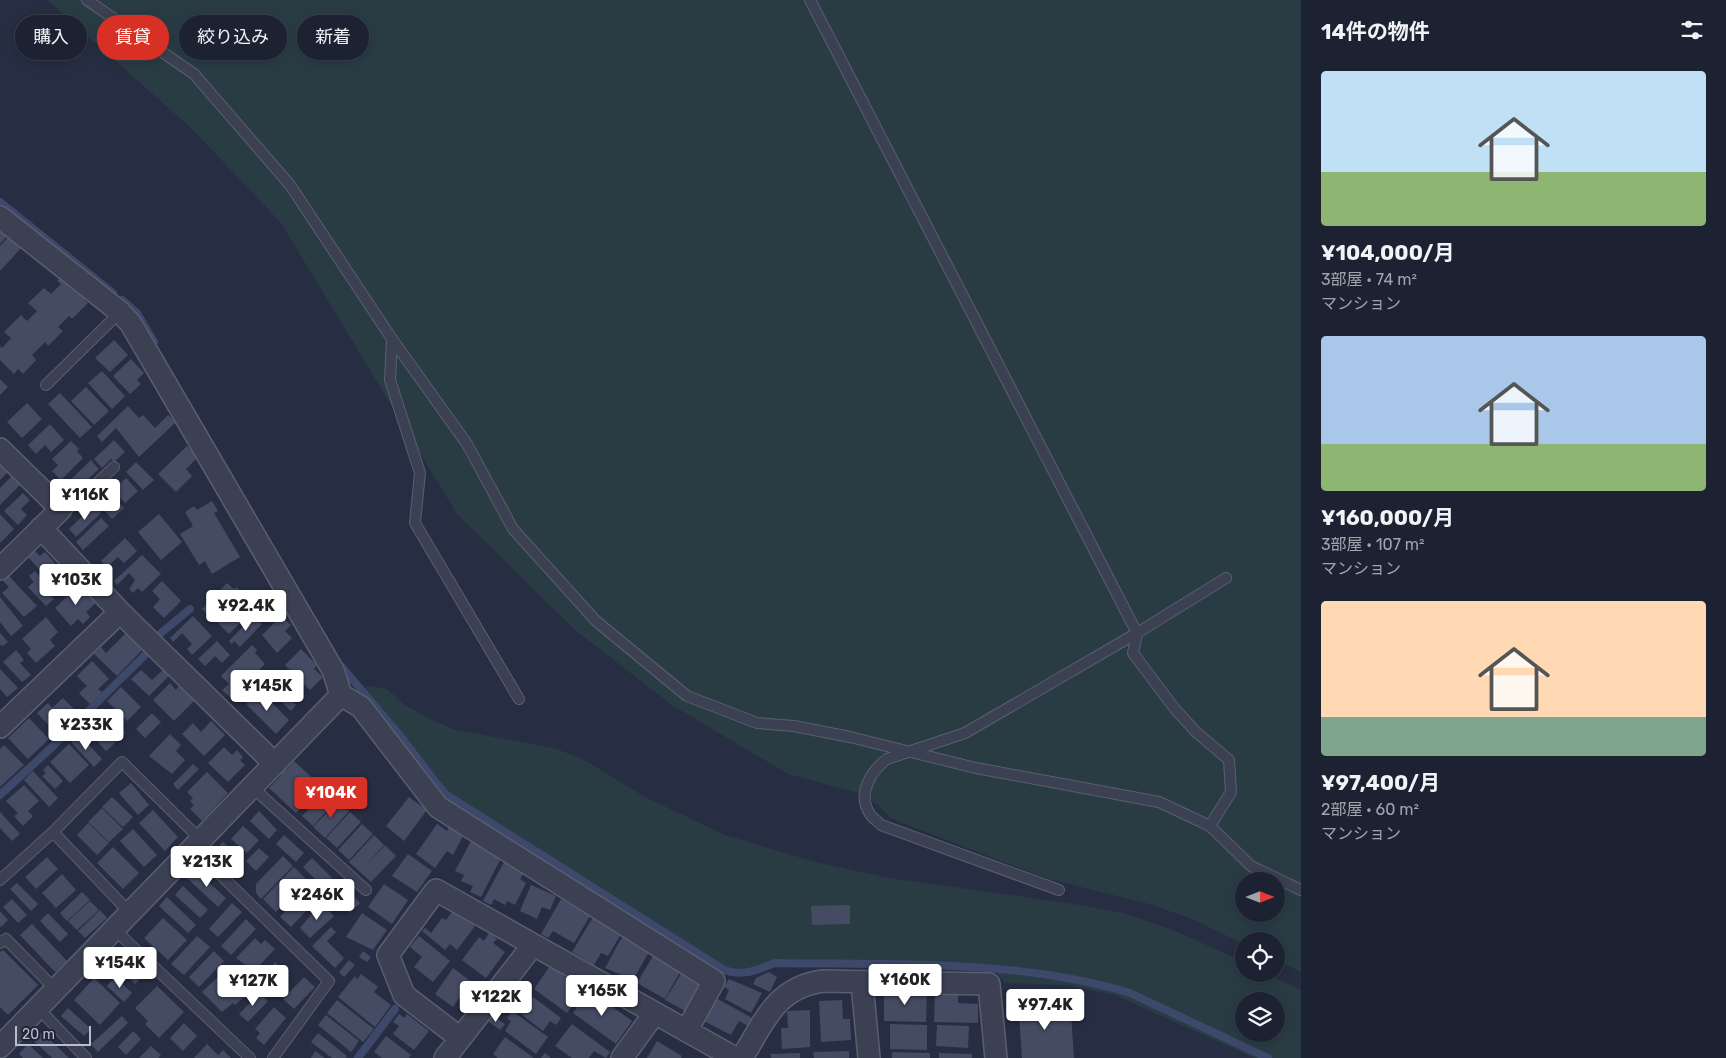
<!DOCTYPE html>
<html lang="ja">
<meta charset="utf-8">
<style>
body{margin:0;font-family:Rubik,"Noto Sans JP",sans-serif;background:#252a3a;color:#f1f3f6;height:100vh;display:flex;flex-direction:column;font-size:19px;white-space:nowrap}
*{box-sizing:border-box;margin:0}
p{font-size:16px;color:#a0a4ac}
.icon{flex:none;width:28px;height:28px;fill:none;stroke:currentColor;stroke-width:2;stroke-linecap:round;stroke-linejoin:round}
.map{position:relative;flex:1;overflow:hidden}
.side{display:flex;flex-direction:column;background:#1d2232;width:425px}
.side>*{flex:none}
.hud{position:absolute;left:15px;top:15px;width:475px;height:45px;display:flex;gap:10px}
.needle{width:32px;rotate:90deg}
.controls{position:absolute;left:1235px;top:872px;display:grid;gap:10px}
.controls a{display:grid;place-items:center;width:50px;height:50px;border-radius:50%;background:#1d2232;box-shadow:0 2px 12px #0003,0 0 0 1px #3b3f4d;font-size:25px}
.scale{position:absolute;left:15px;bottom:12px;width:76px;box-sizing:border-box;padding-left:5px;border:2px solid #b9bdcc;border-top:0;font-size:14px;line-height:18px;white-space:nowrap;color:#b9bdcc;-webkit-text-stroke:4px #202538;paint-order:stroke}
.price{position:absolute;translate:-50% -42px;padding:0 11px;border-radius:5px;background:#fff;color:#222;font-size:16px;line-height:32px;filter:drop-shadow(0 1px 2px #0008)}
.price::after{content:'';position:absolute;left:50%;top:30px;width:15px;height:11px;margin-left:-8px;background:inherit;clip-path:polygon(0 0,100% 0,50% 100%)}
.price.active{background:#d93025;color:#fff}
ul{padding:0;list-style:none}
li{display:grid;align-content:center;gap:10px;height:265px;padding:0 20px}
li span{display:grid;place-items:center;height:155px;border-radius:5px;color:#555}
li>.icon{margin-inline-start:auto}
span .icon{width:90px;height:90px;fill:#fffc;stroke-width:1}
li b{font-size:21px}
h2{display:flex;justify-content:space-between;align-items:center;height:60px;padding:0 20px;font-size:21px}
.tag{padding:0 18px;border-radius:22px;background:#1d2232;box-shadow:0 2px 12px #0003,0 0 0 1px #3b3f4d;font-size:18px;line-height:45px}
.tag.active{background:#d93025;color:#fff}
main{display:flex;flex:1;min-height:0}
.map>svg:first-child{display:block}
.green{fill:#293c44;fill-rule:evenodd}
.lines{fill:none;stroke-linecap:round;stroke-linejoin:round}
.stream{stroke:#3d486b;stroke-width:8}
.building{fill:#444b63}
.lane-casing{stroke:#5a5e70;stroke-width:12}
.street-casing{stroke:#5a5e70;stroke-width:24}
.lane{stroke:#3b4152;stroke-width:10}
.street{stroke:#3b4152;stroke-width:21}
</style>
<main>
<div class="map">
<svg width="1301" height="1058" viewBox="0 0 1301 1058">
<rect width="100%" height="100%" fill="#272e43"/>
<path class="green" d="M47,0H1301V886L1258,866L1256,874L1271,881H1244V914H1276V884L1301,896V972L1276,960V941H1244V944L1192,919L1149,904L1045,878L890,818L879,805L858,793L788,774L672,705L575,630L457,514L281,223L192,129Z
M368,686L387,689L405,705L428,718L453,729L557,749L586,761L645,797L725,835L815,862L889,878L1068,903L1124,913L1173,930L1244,962V974H1267L1301,990V1058H1254L1115,995L1067,985L1005,983L997,974V967L779,962C768,963 758,969 747,971C737,973 729,971 719,974L441,801L356,692ZM1244,1001H1276V1034H1244Z"/>
<g class="lines">
<path class="stream" d="M0,202L113,293
M122,300L137,313L154,342
M161,633L190,609
M341,666L397,732L445,794L724,970C743,977 757,970 775,963C893,965 1016,959 1130,993L1268,1058
M0,795L50,749L148,652
M358,1058L395,1009"/>
</g>
<path class="building" d="M0,226L9,234L0,244Z
M11,234L23,246L0,271V246Z
M64,274L87,297L84,300L88,303L72,319L69,316L58,327L63,331L48,346L45,342L32,355L36,360L23,374L18,369L14,374L0,360V346L2,348L11,338L4,332L21,315L27,321L37,311L28,303L44,288L51,294L61,284L57,281Z
M114,340L128,355L110,372L95,358Z
M131,359L144,373L137,380L141,384L130,394L113,376Z
M102,371L125,396L112,409L88,383Z
M0,379L8,387L0,395Z
M86,387L109,411L94,425L71,401Z
M60,393L92,427L80,438L48,404Z
M27,403L42,419L22,438L7,422Z
M128,406L139,418L143,415L155,428L168,415L176,422L139,457L116,428L102,442L97,436Z
M50,424L64,440L51,452L45,445L36,454L28,445Z
M114,440L125,452L114,462L111,459L102,468L94,459Z
M71,441L79,449L77,451L83,458L61,480L52,471L58,465L52,459Z
M187,446L198,457L186,469L192,476L176,492L158,474Z
M91,460L99,469L78,489L74,485L70,490L65,485Z
M136,462L154,480L143,490L126,472Z
M2,465L8,472L0,480V466Z
M12,476L20,485L0,505V488Z
M126,478L138,491L125,503L113,490Z
M23,493L30,500L21,509L27,515L18,525L4,511Z
M111,494L124,508L112,519L99,505Z
M212,501L218,511L214,513L240,557L212,574L205,561L199,565L180,534L193,526L185,512L194,506L197,510Z
M93,506L101,513L76,537L69,529Z
M0,514L14,529L0,543Z
M159,514L182,542L161,560L138,532Z
M101,518L109,526L83,550L76,542Z
M125,538L137,551L124,563L118,557L106,568L101,561Z
M35,551L40,556L45,552L71,581L60,592L28,557Z
M142,555L161,574L142,592L138,588L133,593L129,589L135,580L129,573L117,585L114,581Z
M35,571L55,592L51,596L54,599L46,606L28,587L34,582L29,576Z
M9,576L37,606L24,617L2,593L9,587L3,581Z
M162,581L181,601L164,618L153,607L160,599L152,591Z
M227,583L234,589L237,587L240,591L212,619L202,609Z
M80,584L97,602L86,612L90,617L83,624L78,619L71,626L55,608Z
M0,597L23,626L11,636L0,622Z
M240,599L242,602L245,599L254,609L229,634L217,622Z
M193,616L212,636L192,655L187,649L192,644L182,633L173,642L170,638Z
M253,616L262,624L240,647L234,641L232,644L229,641Z
M281,616L291,625L285,631L292,638L277,653L262,635Z
M46,617L58,632L50,640L55,646L36,663L27,653L31,649L22,639Z
M0,633L8,642L3,646L0,645Z
M126,633L142,650L117,676L94,654L101,647L106,653Z
M217,641L230,655L222,663L215,656L205,666L198,659Z
M252,645L257,650L255,653L265,664L231,698L222,690L229,684L221,676Z
M301,649L317,665L314,669L323,677L310,690L285,665Z
M16,650L24,660L20,663L31,675L22,682L3,662Z
M92,661L109,679L98,689L102,692L90,704L79,693L87,686L77,676Z
M165,668L171,674L149,696L131,679L141,670L152,680Z
M0,669L18,688L7,697L0,689Z
M283,672L302,691L292,701L296,705L291,711L267,688Z
M170,683L176,690L179,686L194,701L174,721L153,700Z
M121,687L141,707L127,721L107,701Z
M259,690L289,720L276,734L246,704Z
M63,698L79,714L57,734L37,713L48,703L52,708Z
M103,708L125,733L116,742L93,717Z
M152,713L161,722L145,738L136,729Z
M29,718L49,739L28,759L8,738Z
M92,718L115,743L106,751L84,727Z
M211,721L225,735L204,756L182,734L193,723L201,732Z
M79,734L102,759L94,767L71,742Z
M170,734L181,745L176,751L185,760L172,774L149,756Z
M69,744L89,765L70,783L50,762Z
M4,745L24,765L0,787V749Z
M224,747L232,755L237,750L243,757L240,760L245,765L228,782L208,763Z
M294,761L321,786L296,813L269,788Z
M193,764L199,769L178,790L173,784Z
M48,765L63,781L55,789L42,776L46,773L43,770Z
M33,771L58,798L49,807L24,780Z
M207,772L228,793L202,821L190,809L194,805L190,801L193,798L187,792Z
M131,783L149,805L138,815L119,793Z
M24,785L39,801L28,811L33,816L23,826L14,816L18,813L6,801Z
M327,790L337,800L313,826L302,816Z
M112,797L133,817L123,827L102,807Z
M409,797L427,810L404,841L386,826Z
M339,800L349,811L325,838L313,827Z
M102,808L123,829L109,842L88,822Z
M153,810L178,837L165,851L139,823Z
M259,811L277,830L269,839L250,821Z
M0,812L20,834L12,841L0,828Z
M350,812L361,822L337,848L326,838Z
M88,823L109,843L97,855L77,835Z
M362,824L373,834L349,860L338,850Z
M437,824L447,831L449,827L463,836L453,855L447,851L435,868L416,854Z
M243,826L259,840L247,853L231,839Z
M133,829L157,855L144,867L120,841Z
M284,835L304,853L296,862L276,844Z
M374,835L384,845L360,872L349,862Z
M471,841L500,860L481,897L470,892L473,886L461,881L464,875L455,871Z
M223,842L237,855L228,864L214,851Z
M385,845L396,856L371,882L360,872Z
M113,847L139,873L123,889L97,863Z
M259,848L269,857L256,871L246,861Z
M408,854L432,871L417,892L392,876Z
M283,856L293,866L261,899L256,893V884Z
M47,857L58,869L36,889L25,877Z
M312,858L333,879L324,888L303,867Z
M504,862L524,873L520,879L526,883L515,905L507,901L505,905L494,899L491,905L483,901Z
M294,867L307,880L276,912L263,899Z
M195,870L226,898L218,907L187,878Z
M62,874L76,890L56,908L42,893Z
M339,882L360,903L350,913L328,892Z
M17,883L38,904L31,911L10,889Z
M384,884L408,900L392,924L368,907Z
M531,885L556,896L550,910L542,907L537,919L520,911Z
M183,886L208,910L200,918L175,895Z
M309,886L320,896L291,927L280,917Z
M82,892L90,900L67,921L60,913Z
M167,897L196,925L188,933L159,906Z
M12,899L27,915L18,923L3,907Z
M561,899L590,916L574,943L553,931L548,938L541,934Z
M90,901L99,910L77,930L68,921Z
M232,903L242,912L218,937L209,929Z
M321,903L334,916L310,938L300,928Z
M850,905V924L812,925L811,906Z
M454,909L475,926L457,950L450,944L445,950L422,931L425,928L431,933L442,918L446,920Z
M100,910L107,918L85,938L78,931Z
M0,911L8,920L1,927L0,926Z
M48,913L68,934L60,942L40,921Z
M362,913L387,930L373,950L346,937Z
M593,917L621,934L608,956L601,953L594,965L572,952Z
M163,918L187,940L168,960L144,938Z
M246,919L256,929L231,955L221,946Z
M32,924L67,961L55,972L20,935Z
M331,927L336,932L327,941L344,958L335,968L312,946Z
M489,933L497,939L493,943L505,952L486,978L462,960L479,937L484,941Z
M197,936L210,947L184,975L171,964Z
M419,936L450,961L433,982L414,967L422,957L410,947Z
M622,937L649,952L633,980L605,968Z
M255,938L261,944L265,940L275,949L254,971L236,958Z
M3,950L38,985L8,1015L0,1007V952Z
M214,951L224,961L199,987L189,977Z
M363,951L371,957L367,962L359,957Z
M653,956L680,972L665,999L637,983Z
M129,958L145,974L135,984L119,968Z
M349,960L355,965L344,977L339,972Z
M275,962L289,975L273,993L258,980Z
M550,966L584,991L567,1013L534,989Z
M453,968L480,988L467,1004L459,998L453,1007L435,994Z
M225,970L247,994L235,1005L233,1003L222,1012L202,992Z
M769,972L777,977L770,992L753,984L756,978Z
M361,974L378,987L374,992L391,1005L375,1027L338,997L355,976L357,979Z
M681,974L704,988L689,1013L665,1000Z
M115,977L132,993L124,1002L107,986Z
M304,977L315,987L294,1009L283,999Z
M94,978L120,1003L100,1025L74,1000Z
M729,979L762,993L751,1013L725,999L729,990L724,987Z
M157,986L184,1012L159,1038L145,1024L148,1021L135,1008Z
M589,990L632,1021L616,1044L573,1013Z
M884,991L927,992L926,1022L884,1021Z
M935,991L958,992V1003L978,1004V1023L934,1022Z
M259,993L268,1001L248,1022L239,1014Z
M533,997L561,1018L556,1025L550,1021L543,1031L521,1014Z
M716,998L752,1018L748,1026L739,1021L731,1035L704,1021Z
M1051,999L1052,1014L1071,1013L1074,1058H1022L1018,1001Z
M337,1000L374,1029L363,1042L327,1013Z
M842,1000L843,1019H850L851,1040L821,1042L819,1001Z
M274,1007L286,1018L264,1045L256,1038L260,1033L255,1029Z
M68,1008L91,1029L84,1036L61,1016Z
M810,1010V1047L782,1049L781,1028H788L787,1011Z
M512,1011L548,1037L536,1054L505,1031L511,1021L507,1018Z
M399,1014L404,1018L407,1014L429,1031L414,1050L393,1034L399,1026L393,1022Z
M326,1015L359,1041L351,1052L318,1025Z
M492,1015L505,1024L500,1030L488,1021Z
M122,1016L128,1023L98,1052L91,1044Z
M184,1023L197,1036L183,1051L170,1038Z
M572,1024L610,1052L606,1058L594,1051L589,1058H572L555,1046Z
M890,1024L927,1025V1050L890,1049Z
M937,1025L969,1026L968,1048L936,1046Z
M133,1031L141,1039L126,1055L118,1047Z
M42,1032L69,1058H52L34,1041Z
M318,1033L347,1056L346,1058H332L311,1042Z
M386,1036L411,1055L409,1058H382L374,1052Z
M505,1037L534,1058H498L493,1054Z
M657,1041L682,1056L681,1058H647Z
M28,1044L43,1058H23L19,1054Z
M207,1044L218,1055L223,1050L231,1058H194Z
M151,1046L161,1055L158,1058H139Z
M315,1051L325,1058H311Z
M849,1051V1058H814L813,1052Z
M892,1052L930,1053V1058H892Z
M545,1053L551,1058H541Z
M800,1053V1058H771L770,1054Z
M939,1053L972,1054V1058H939Z"/>
<g class="lines">
<g class="lane-casing">
<path id="lane" d="M87,0L194,74L290,185L392,339L467,444L513,529L596,621L687,696L757,723L794,726L850,737L976,768L1159,802L1210,826L1251,866L1301,890
M810,0L1137,633L965,733L887,759C872,770 856,794 870,814C872,818 878,821 881,825L1059,890
M392,339L390,380L420,473L415,523L519,699
M46,385L120,312
M61,509L74,505L114,467
M252,787L366,890
M1210,826L1231,792L1229,760L1196,732L1175,709L1133,653L1137,633L1226,578
M53,832L130,913
M193,848L329,981L273,1058
M0,880L53,832L122,762L201,840
M114,929L250,1058
M0,943L6,939L56,990
M38,1008L86,1058"/>
</g>
<g class="street-casing">
<path id="street" d="M0,217L120,312L131,324L333,670L341,695L361,707L438,807L714,981L687,1030
M0,449L61,509L0,569
M41,528L120,612L275,764
M0,727L120,612
M862,983L869,1058
M460,1038L404,995L388,955L436,890L735,1058
M0,1047L341,695
M445,1058L533,945
M622,1058L654,1014
M742,1058C764,1022 776,987 823,981L989,984L996,1058"/>
</g>
<use href="#lane" class="lane"/>
<use href="#street" class="street"/>
</g>
</svg>
<div class="controls">
<a><svg class="needle" viewBox="-14 -14 28 28"><path d="M0-13l5 13h-10z" fill="#e53935"/><path d="M0 13l5-13h-10z" fill="#a0a4ac"/></svg></a>
<a><svg class="icon" aria-label="locate" viewBox="0 0 24 24"><circle cx="12" cy="12" r="6"/><path d="M12 2v4M12 18v4M2 12h4M18 12h4"/></svg></a>
<a><svg class="icon" aria-label="layers" viewBox="0 0 24 24"><path d="M12 4l9 5-9 5-9-5zM3 14l9 5 9-5"/></svg></a>
</div>
<div class="scale">20 m</div>
<b class="price" style="left:85px;top:521px">¥116K</b>
<b class="price" style="left:76px;top:606px">¥103K</b>
<b class="price" style="left:246px;top:632px">¥92.4K</b>
<b class="price" style="left:267px;top:712px">¥145K</b>
<b class="price" style="left:86px;top:751px">¥233K</b>
<b class="price active" style="left:331px;top:819px">¥104K</b>
<b class="price" style="left:207px;top:888px">¥213K</b>
<b class="price" style="left:317px;top:921px">¥246K</b>
<b class="price" style="left:120px;top:989px">¥154K</b>
<b class="price" style="left:905px;top:1006px">¥160K</b>
<b class="price" style="left:253px;top:1007px">¥127K</b>
<b class="price" style="left:602px;top:1017px">¥165K</b>
<b class="price" style="left:496px;top:1023px">¥122K</b>
<b class="price" style="left:1045px;top:1031px">¥97.4K</b>
<div class="hud">
<a class="tag">購入</a>
<a class="tag active">賃貸</a>
<a class="tag">絞り込み</a>
<a class="tag">新着</a>
</div>
</div>
<section class="side">
<h2>14件の物件<svg class="icon" aria-label="filters" viewBox="0 0 24 24"><path d="M4 7h16M4 17h16"/><circle cx="9" cy="7" r="2"/><circle cx="15" cy="17" r="2"/></svg></h2>
<ul>
<li><span style="background:linear-gradient(#bfe0f5 65%,#8fb573 0)"><svg class="icon" aria-label="home" viewBox="0 0 24 24"><path d="M3 11l9-7 9 7M6 9v11h12V9"/></svg></span><div><b>¥104,000/月</b><p>3部屋 · 74 m²</p><p>マンション</p></div></li>
<li><span style="background:linear-gradient(#a9c7e8 70%,#8fb573 0)"><svg class="icon" aria-label="home" viewBox="0 0 24 24"><path d="M3 11l9-7 9 7M6 9v11h12V9"/></svg></span><div><b>¥160,000/月</b><p>3部屋 · 107 m²</p><p>マンション</p></div></li>
<li><span style="background:linear-gradient(#ffd9b3 75%,#7fa58c 0)"><svg class="icon" aria-label="home" viewBox="0 0 24 24"><path d="M3 11l9-7 9 7M6 9v11h12V9"/></svg></span><div><b>¥97,400/月</b><p>2部屋 · 60 m²</p><p>マンション</p></div></li>
</ul>
</section>
</main>
